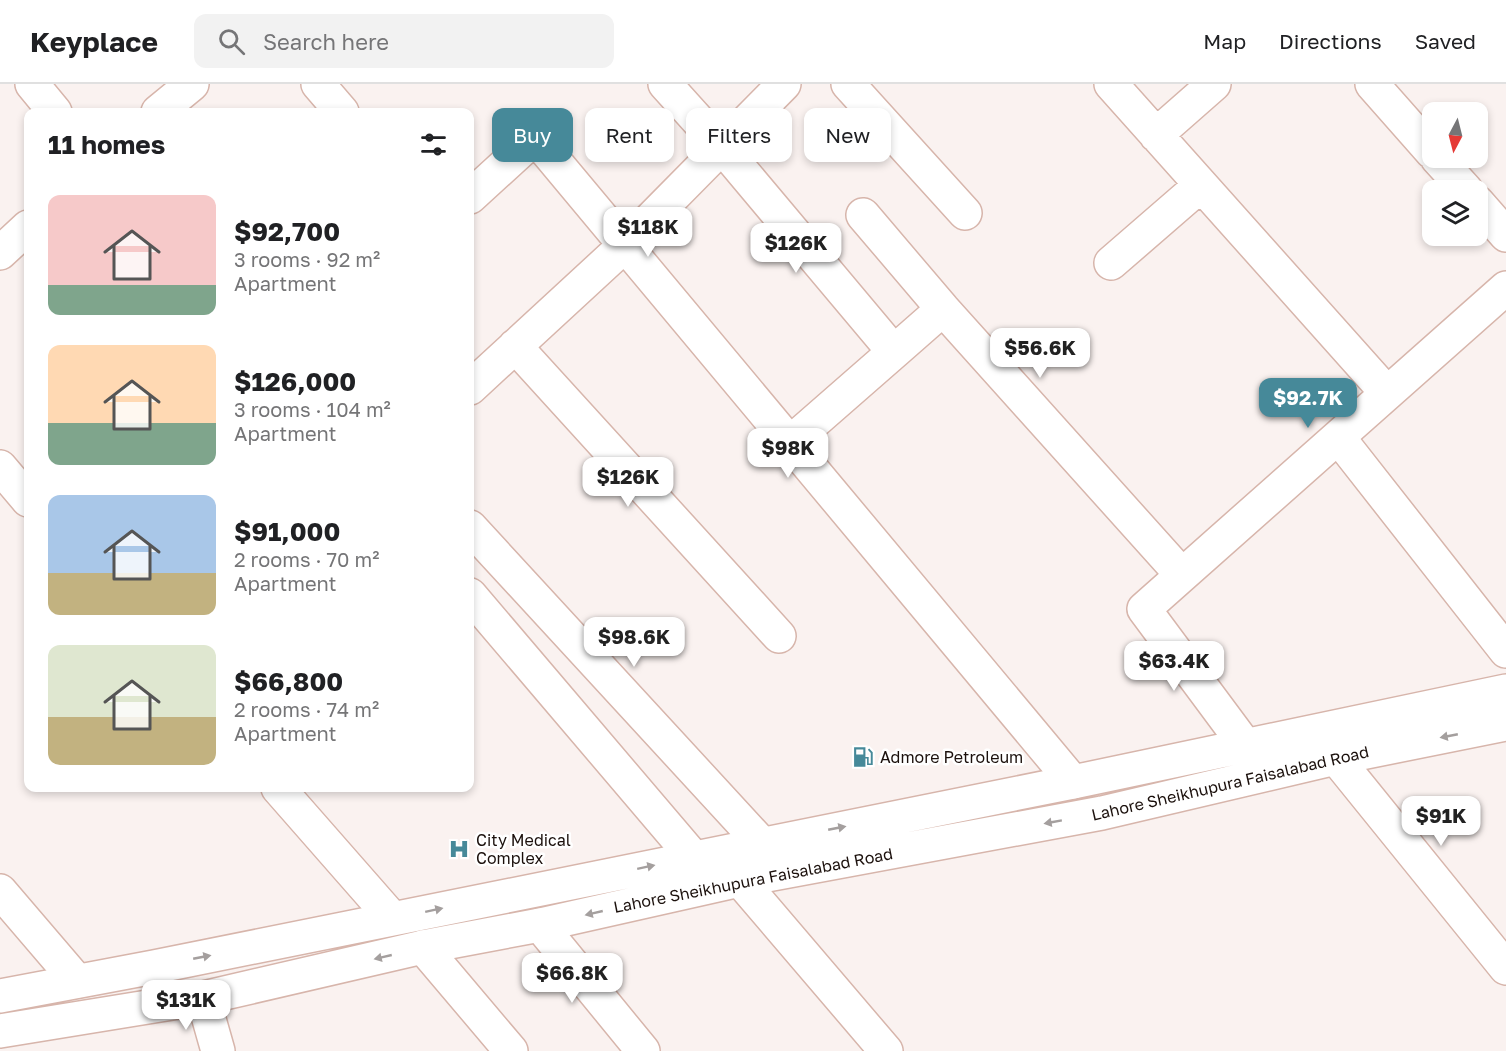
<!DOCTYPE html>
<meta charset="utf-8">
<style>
body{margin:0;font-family:"Golos Text",sans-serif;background:#f2f2f2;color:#202124;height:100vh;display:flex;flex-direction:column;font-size:22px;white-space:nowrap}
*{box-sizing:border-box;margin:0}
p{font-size:20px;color:#757577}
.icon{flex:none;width:33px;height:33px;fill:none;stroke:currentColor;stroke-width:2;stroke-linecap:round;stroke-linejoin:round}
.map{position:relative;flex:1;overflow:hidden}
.drawer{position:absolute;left:24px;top:24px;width:450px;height:684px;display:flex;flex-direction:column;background:#fff;border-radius:12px;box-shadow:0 3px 9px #0003}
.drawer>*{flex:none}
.top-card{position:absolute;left:492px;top:24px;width:570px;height:54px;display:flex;gap:12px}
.needle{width:39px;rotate:187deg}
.fabs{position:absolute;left:1422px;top:18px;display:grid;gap:12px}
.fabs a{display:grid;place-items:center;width:66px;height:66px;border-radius:12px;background:#fff;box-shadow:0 3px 9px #0003;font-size:30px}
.price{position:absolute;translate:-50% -51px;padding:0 14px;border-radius:12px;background:#fff;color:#222;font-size:20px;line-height:39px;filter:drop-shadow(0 2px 3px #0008)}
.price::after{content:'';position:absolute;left:50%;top:36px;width:18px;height:14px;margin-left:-9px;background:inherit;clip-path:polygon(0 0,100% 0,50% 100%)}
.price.current{background:#468999;color:#fff}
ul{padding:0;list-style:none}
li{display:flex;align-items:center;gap:18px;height:150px;padding:0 24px}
li span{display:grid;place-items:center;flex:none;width:168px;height:120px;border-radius:12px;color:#555}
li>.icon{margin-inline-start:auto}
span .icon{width:72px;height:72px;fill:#fffc;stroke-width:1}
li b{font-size:26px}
h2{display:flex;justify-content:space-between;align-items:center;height:72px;padding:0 24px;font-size:26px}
.pill{padding:0 21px;border-radius:12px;background:#fff;box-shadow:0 3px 9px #0003;font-size:21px;line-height:54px}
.pill.current{background:#468999;color:#fff}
header{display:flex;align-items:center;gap:36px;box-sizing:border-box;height:84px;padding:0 30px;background:#fff;border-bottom:2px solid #e0e0e0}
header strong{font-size:28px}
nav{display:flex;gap:33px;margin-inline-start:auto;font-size:21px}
.search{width:420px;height:54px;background:#f2f2f2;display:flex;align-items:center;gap:15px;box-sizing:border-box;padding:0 21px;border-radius:12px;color:#757577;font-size:22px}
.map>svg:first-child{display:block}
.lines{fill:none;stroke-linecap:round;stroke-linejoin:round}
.minor-casing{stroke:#d7b5ab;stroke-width:36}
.highway-casing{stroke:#d7b5ab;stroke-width:36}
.minor{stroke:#fff;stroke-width:33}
.highway{stroke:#fff;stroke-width:33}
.oneway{fill:#a49f9e}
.labels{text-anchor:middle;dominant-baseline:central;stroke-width:5;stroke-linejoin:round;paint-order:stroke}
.poi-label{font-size:16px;fill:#1b100c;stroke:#fff;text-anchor:start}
.street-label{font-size:16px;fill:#1b100c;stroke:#fff}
</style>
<header>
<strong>Keyplace</strong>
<div class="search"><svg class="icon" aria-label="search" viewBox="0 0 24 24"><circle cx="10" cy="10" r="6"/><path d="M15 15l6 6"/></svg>Search here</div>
<nav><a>Map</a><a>Directions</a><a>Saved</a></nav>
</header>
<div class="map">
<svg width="1506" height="967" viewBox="0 0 1506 967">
<rect width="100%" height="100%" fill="#faf2f0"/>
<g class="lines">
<g class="minor-casing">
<path id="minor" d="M32,0L55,28
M318,0L342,28
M665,0L721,62L894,268L943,225
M848,0L965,129
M1111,0L1387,309
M1372,0L1432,68
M158,28L192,0
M1156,51L1214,0
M1437,74L1466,106
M470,113L528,60L536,57L543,63L1073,698
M1478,119L1506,151
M863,131L943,225L1182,491
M0,169L28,143
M1111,179L1201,101
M515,262L779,552
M470,304L624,162L784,0
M1338,353L1506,567
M791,358L894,268
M0,383L28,416
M470,443L761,759
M470,511L693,773
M1245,661L1144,525L1506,204
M1336,674L1506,884
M278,704L392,834
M740,796L886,967
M0,807L77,897
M540,841L643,967
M423,863L511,967
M203,914L218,967"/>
</g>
<g class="highway-casing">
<path id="highway" d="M0,912L154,883L1073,698L1506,607
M0,947L203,914L423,863L540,841L740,796L1102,729L1336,674L1506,640"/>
</g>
<use href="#minor" class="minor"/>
<use href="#highway" class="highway"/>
</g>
<defs><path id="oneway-solid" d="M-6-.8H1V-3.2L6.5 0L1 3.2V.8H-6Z" transform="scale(1.5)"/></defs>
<g class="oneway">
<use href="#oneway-solid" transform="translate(1449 652) rotate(169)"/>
<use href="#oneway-solid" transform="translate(1053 738) rotate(170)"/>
<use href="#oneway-solid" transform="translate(837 744) rotate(-11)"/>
<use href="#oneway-solid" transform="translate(646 783) rotate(-12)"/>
<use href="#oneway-solid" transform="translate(434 826) rotate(-12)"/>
<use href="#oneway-solid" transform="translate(594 829) rotate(167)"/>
<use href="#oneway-solid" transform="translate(202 873) rotate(-11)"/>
<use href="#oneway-solid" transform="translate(383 873) rotate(167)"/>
</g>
<defs>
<g id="fuel-bare" transform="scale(1.62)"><path d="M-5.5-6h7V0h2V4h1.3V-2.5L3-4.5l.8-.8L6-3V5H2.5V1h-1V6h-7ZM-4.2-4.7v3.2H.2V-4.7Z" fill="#468999" stroke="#fff" stroke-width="2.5" paint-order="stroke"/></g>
<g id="hospital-bare" transform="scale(1.62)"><path d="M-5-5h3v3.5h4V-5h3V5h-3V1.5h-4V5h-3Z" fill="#468999" stroke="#fff" stroke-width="2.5" paint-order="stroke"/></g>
</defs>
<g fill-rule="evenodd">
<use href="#fuel-bare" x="863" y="673"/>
<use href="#hospital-bare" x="459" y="765"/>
</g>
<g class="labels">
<g class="poi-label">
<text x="880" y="673">Admore Petroleum</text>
<text x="476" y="756">City Medical<tspan x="476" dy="18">Complex</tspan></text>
</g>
<g class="street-label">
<text transform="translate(1230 699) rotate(-13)">Lahore Sheikhupura Faisalabad Road</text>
<text transform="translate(753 796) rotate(-11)">Lahore Sheikhupura Faisalabad Road</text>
</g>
</g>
</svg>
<div class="fabs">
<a><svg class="needle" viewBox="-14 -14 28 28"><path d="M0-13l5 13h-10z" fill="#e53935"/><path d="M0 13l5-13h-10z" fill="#757577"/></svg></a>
<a><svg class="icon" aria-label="layers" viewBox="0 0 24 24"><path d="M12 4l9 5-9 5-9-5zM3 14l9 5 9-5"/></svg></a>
</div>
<b class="price" style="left:648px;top:174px">$118K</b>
<b class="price" style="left:796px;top:190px">$126K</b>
<b class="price" style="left:1040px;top:295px">$56.6K</b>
<b class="price current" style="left:1308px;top:345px">$92.7K</b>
<b class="price" style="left:788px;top:395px">$98K</b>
<b class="price" style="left:628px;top:424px">$126K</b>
<b class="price" style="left:634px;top:584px">$98.6K</b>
<b class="price" style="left:1174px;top:608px">$63.4K</b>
<b class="price" style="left:1441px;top:763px">$91K</b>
<b class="price" style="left:572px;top:920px">$66.8K</b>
<b class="price" style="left:186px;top:947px">$131K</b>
<div class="top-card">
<a class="pill current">Buy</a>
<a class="pill">Rent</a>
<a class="pill">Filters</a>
<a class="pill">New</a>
</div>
<section class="drawer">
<h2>11 homes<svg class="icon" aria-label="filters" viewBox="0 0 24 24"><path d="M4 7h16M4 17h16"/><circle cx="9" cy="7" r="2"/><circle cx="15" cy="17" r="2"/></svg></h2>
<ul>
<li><span style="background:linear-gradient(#f6c9c9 75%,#7fa58c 0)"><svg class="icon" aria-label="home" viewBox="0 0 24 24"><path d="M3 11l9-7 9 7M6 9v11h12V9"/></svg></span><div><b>$92,700</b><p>3 rooms · 92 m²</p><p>Apartment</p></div></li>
<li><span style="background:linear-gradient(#ffd9b3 65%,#7fa58c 0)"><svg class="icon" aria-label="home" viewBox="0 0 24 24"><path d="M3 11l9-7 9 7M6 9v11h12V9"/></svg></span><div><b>$126,000</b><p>3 rooms · 104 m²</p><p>Apartment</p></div></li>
<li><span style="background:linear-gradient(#a9c7e8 65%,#c2b280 0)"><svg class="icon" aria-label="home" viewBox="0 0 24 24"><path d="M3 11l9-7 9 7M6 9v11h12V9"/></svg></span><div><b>$91,000</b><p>2 rooms · 70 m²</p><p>Apartment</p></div></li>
<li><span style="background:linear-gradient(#dfe7d0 60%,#c2b280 0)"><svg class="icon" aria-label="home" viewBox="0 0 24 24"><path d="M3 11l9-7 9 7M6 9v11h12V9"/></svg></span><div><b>$66,800</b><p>2 rooms · 74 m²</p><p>Apartment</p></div></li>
</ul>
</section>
</div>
